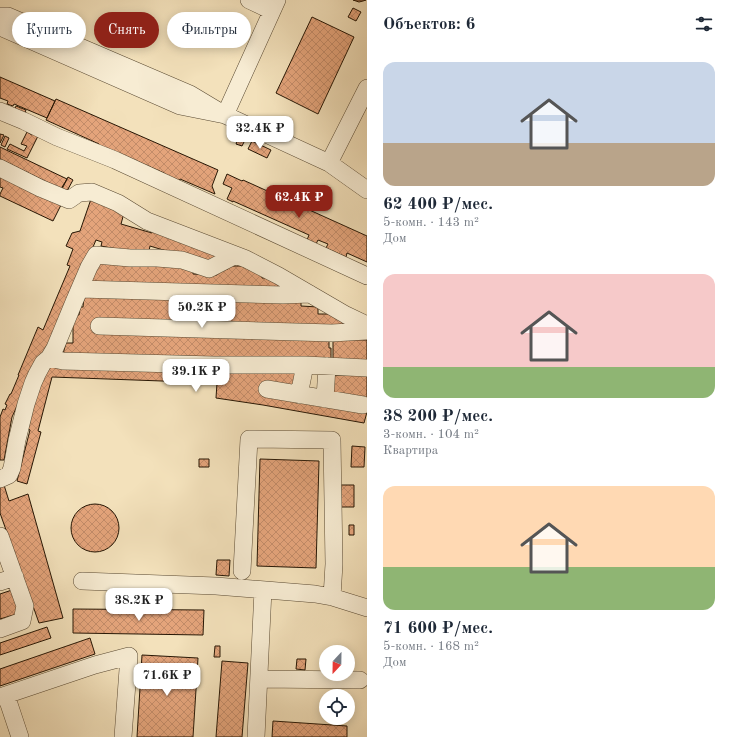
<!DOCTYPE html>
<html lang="ru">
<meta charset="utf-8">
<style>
body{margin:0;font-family:"Old Standard TT",serif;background:#f2f2f3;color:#1f2937;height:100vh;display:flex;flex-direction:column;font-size:15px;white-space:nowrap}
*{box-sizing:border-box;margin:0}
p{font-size:13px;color:#747a83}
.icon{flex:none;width:22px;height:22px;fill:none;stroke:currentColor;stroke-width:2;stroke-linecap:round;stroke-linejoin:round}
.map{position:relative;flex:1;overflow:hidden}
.panel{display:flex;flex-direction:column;background:#fff;width:364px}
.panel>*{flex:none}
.guide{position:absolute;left:12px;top:12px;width:295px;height:36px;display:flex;gap:8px}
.needle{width:26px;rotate:202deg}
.tools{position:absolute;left:319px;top:645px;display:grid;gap:8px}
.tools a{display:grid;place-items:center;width:36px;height:36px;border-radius:50%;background:#fff;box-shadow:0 2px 10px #0003;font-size:20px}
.price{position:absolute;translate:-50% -34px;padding:0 9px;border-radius:8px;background:#fff;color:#222;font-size:13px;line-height:26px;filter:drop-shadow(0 1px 2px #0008)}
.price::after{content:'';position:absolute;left:50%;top:24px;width:12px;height:9px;margin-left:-6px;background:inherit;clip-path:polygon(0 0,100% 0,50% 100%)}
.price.selected{background:#8f2418;color:#fff}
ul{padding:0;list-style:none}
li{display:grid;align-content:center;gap:8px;height:212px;padding:0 16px}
li span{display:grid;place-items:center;height:124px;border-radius:12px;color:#555}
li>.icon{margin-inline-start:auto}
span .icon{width:72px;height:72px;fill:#fffc;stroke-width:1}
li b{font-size:17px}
h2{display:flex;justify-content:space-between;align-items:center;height:48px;padding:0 16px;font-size:17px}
.tag{padding:0 14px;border-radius:18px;background:#fff;box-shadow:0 2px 10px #0003;font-size:14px;line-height:36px}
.tag.selected{background:#8f2418;color:#fff}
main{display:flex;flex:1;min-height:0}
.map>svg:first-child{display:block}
.building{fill:url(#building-cross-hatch);stroke:#261604}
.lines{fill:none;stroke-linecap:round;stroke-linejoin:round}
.minor-casing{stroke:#594932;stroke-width:18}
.minor{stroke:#f7ecd3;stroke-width:17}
</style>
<main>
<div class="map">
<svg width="367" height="737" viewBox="0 0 367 737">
<defs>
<pattern id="building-cross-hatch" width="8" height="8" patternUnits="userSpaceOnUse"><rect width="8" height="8" fill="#e4a47b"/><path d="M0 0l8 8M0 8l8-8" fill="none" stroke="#c38c69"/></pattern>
</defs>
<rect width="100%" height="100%" fill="#f3e1bb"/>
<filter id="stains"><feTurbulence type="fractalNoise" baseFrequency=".005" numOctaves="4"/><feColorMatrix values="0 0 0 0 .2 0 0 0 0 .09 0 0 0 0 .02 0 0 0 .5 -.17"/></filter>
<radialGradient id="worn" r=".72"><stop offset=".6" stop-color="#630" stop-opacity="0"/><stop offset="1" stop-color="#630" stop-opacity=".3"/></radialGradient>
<path class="building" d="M353,0H366L363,1L359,2Z
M353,8L361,12L356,21L348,17Z
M312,17L354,37L318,114L276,93Z
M0,77L55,101L47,118L14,104L13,106L7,104L8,101L0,98Z
M56,99L218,170L212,186L215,194L180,179L178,182L163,175L164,173L107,148V149L98,146L99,144L46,120Z
M16,106L26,110L24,115L14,111Z
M34,131L39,134L27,158L7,149L10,144L24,151L27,146L21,144L27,132L32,135Z
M0,134L4,135L0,143Z
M5,136L9,138L5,147L1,145Z
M239,137L245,140L242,146L236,144Z
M252,141L271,150L267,158L248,149Z
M0,147L67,179L61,189L0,159Z
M227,174L242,181L243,180L367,236V262L347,253L346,257L326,248L328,244L318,240L316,244L307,240L309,235L233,201V202L227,199L232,188L223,184Z
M0,175L62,203L53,221L0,196V194L3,188L0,187Z
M68,177L73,180L67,191L62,189Z
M91,199L124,213L121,224L152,233L153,231L218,252L214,261L209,264L150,246L148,255L101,246L102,242L96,240L46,357L29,380L12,417L4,460H0V417L3,409L5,410L7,405L5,404L10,394H11L19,375H18L38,327L43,330L70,266L67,265L73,249L66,246L72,233L80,231Z
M99,260L188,265L193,270V274L217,275V269H228V266H243L249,270L262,271V278H276L286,290L91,284Z
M84,297L301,302V306L318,307V314H328L343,319L344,326L329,339V348H331V359L63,354L66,343H73V315H79L80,307H83Z
M333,339L367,340V362H333Z
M47,363L299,373L298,385L367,412L364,423L263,405L216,398L217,383L52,377L38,431L41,432L27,484L17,481L30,430L27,428Z
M331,375H367V398L331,396Z
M352,446L365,447L364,467H351Z
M199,459H209V467H199Z
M260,459L319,461L316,568L257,566Z
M4,485L9,501L28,494L63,618L39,623L0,513V487Z
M341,485H354V507H341Z
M71 528a24 24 0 1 1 48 0a24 24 0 1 1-48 0Z
M349,525H354V535H349Z
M217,560H230L229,576L216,575Z
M12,590L20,613L0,619V594Z
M73,609L204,610L203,635L73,633Z
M47,627L51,638L0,655V643Z
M90,638L95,654L0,686V669Z
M215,646H220V657H214Z
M142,655L198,658L193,737H137Z
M297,659H306L305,670L296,669Z
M222,661L248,663L242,737H216Z
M273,721L347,726V737H272Z"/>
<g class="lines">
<g class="minor-casing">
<path id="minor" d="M249,0L272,11
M0,16H8L190,94L225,115L329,163L367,88
M0,27L180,106L225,115L277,0
M0,111L24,121L57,137L115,160L367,276
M329,163L367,190
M0,168L40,188L69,200L79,193L92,192L118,203L147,221L246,259L279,276L346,315L367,325
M81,289L283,295L310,294
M99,326L332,333L367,331
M49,358L63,361L214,365H305L367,368
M267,389L363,405
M299,395L305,365
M325,399L327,366
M0,479L9,475L12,468L17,440L26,404L33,383L37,374L43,363L49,358L55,348L74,302L89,267L96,255L130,258H157L182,260L209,269L236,255
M0,536L25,606L22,621L0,629
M242,571L249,439L332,440L334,564L332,597
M82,581L216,586L315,594L332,597L367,608
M0,582L15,577
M259,679L360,680
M6,695L20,737
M0,697L95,665L129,656L123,737
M256,737L263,590"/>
</g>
<use href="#minor" class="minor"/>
</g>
<rect width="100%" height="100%" filter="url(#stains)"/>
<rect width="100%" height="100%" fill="url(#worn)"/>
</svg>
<div class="tools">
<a><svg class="needle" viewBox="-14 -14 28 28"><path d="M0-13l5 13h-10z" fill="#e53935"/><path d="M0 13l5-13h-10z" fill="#747a83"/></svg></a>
<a><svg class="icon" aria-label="locate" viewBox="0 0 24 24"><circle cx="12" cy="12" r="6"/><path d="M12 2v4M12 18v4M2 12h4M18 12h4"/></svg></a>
</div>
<b class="price" style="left:260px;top:150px">32.4K ₽</b>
<b class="price selected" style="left:299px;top:219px">62.4K ₽</b>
<b class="price" style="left:202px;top:329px">50.2K ₽</b>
<b class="price" style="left:196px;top:393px">39.1K ₽</b>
<b class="price" style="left:139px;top:622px">38.2K ₽</b>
<b class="price" style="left:167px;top:697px">71.6K ₽</b>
<div class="guide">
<a class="tag">Купить</a>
<a class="tag selected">Снять</a>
<a class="tag">Фильтры</a>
</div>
</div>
<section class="panel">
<h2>Объектов: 6<svg class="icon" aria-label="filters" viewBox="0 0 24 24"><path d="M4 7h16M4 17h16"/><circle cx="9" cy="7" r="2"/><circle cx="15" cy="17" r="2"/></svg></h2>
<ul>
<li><span style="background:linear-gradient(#c9d6e8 65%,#b9a48a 0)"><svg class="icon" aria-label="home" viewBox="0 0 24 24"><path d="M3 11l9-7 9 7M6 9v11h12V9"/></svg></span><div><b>62 400 ₽/мес.</b><p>5-комн. · 143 m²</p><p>Дом</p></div></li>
<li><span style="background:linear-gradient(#f6c9c9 75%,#8fb573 0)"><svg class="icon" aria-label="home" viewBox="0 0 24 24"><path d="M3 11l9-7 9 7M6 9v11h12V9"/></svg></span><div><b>38 200 ₽/мес.</b><p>3-комн. · 104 m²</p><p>Квартира</p></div></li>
<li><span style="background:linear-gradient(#ffd9b3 65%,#8fb573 0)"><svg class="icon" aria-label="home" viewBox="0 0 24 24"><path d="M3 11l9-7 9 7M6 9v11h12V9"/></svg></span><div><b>71 600 ₽/мес.</b><p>5-комн. · 168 m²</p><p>Дом</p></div></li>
</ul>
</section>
</main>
